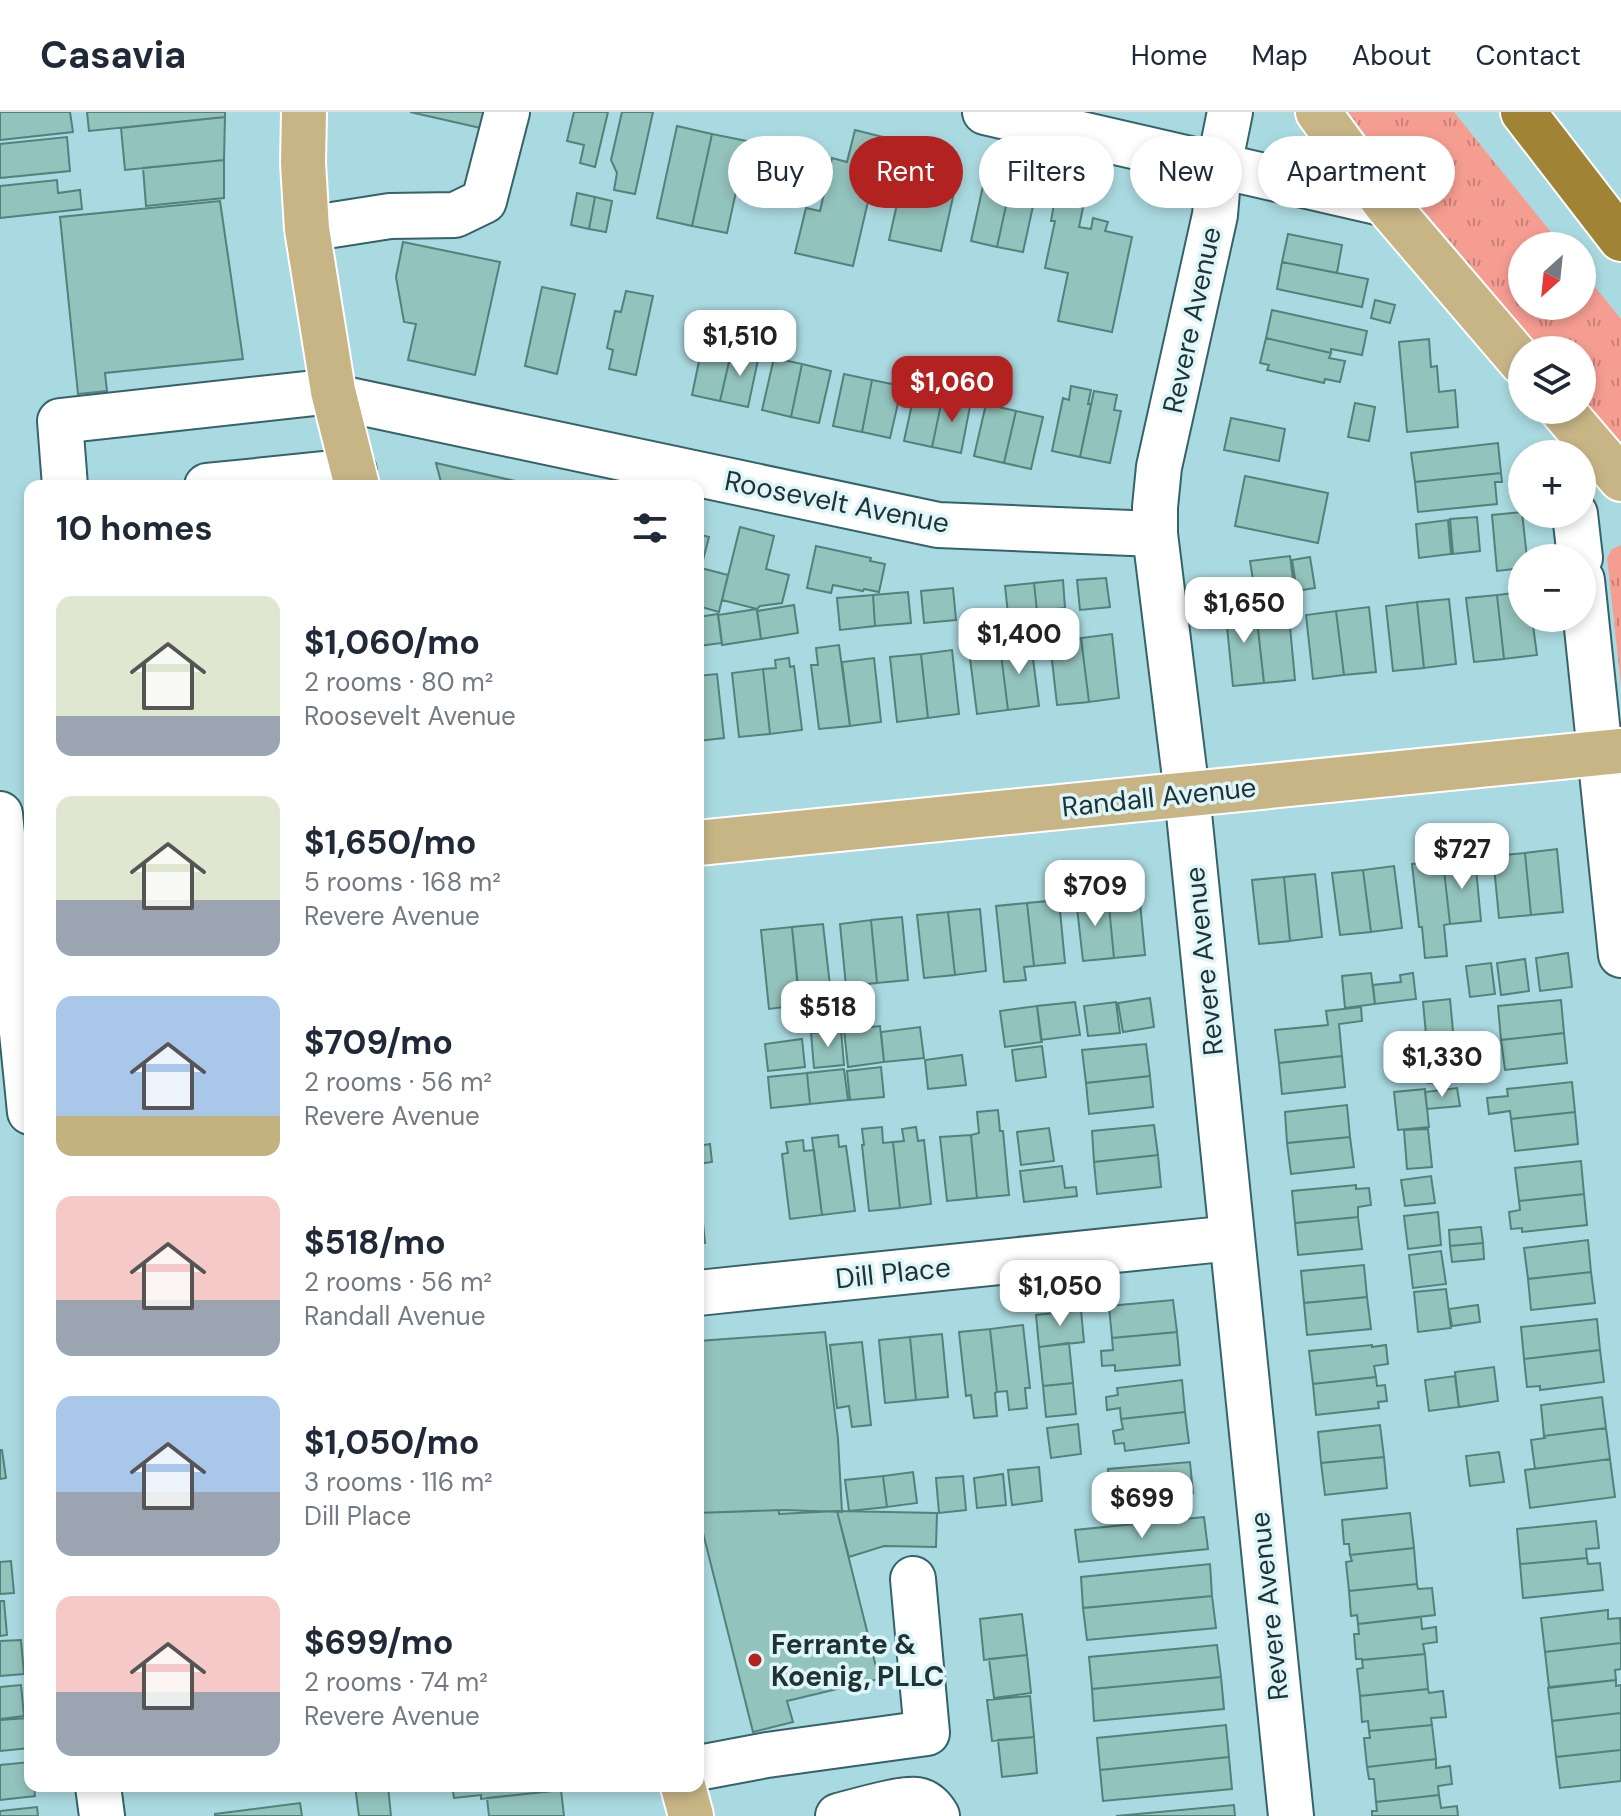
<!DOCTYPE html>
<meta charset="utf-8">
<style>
body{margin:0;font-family:"DM Sans",sans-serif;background:#f6f6f7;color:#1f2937;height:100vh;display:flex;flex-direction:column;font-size:30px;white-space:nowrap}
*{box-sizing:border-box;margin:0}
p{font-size:26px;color:#747a83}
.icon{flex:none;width:44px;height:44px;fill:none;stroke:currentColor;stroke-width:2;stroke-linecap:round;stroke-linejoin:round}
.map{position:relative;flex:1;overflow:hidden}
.drawer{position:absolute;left:24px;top:368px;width:680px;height:1312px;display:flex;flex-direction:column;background:#fff;border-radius:16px;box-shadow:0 4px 12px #0003}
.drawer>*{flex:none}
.hud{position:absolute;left:728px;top:24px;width:760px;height:72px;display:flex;gap:16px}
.needle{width:52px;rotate:207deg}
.buttons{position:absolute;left:1508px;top:120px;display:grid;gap:16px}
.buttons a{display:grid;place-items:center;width:88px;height:88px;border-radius:50%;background:#fff;box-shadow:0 4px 12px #0003;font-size:40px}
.price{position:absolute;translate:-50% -68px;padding:0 18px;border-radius:16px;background:#fff;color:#222;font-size:26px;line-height:52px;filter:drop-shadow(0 2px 4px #0008)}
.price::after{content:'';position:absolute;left:50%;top:48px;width:24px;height:18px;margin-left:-12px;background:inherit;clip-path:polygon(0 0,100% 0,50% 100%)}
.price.selected{background:#b22221;color:#fff}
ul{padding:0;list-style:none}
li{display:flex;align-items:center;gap:24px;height:200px;padding:0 32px}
li span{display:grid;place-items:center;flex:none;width:224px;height:160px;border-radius:16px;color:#555}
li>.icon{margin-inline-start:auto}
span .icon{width:96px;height:96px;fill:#fffc;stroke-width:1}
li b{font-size:34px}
h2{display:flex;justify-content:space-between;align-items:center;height:96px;padding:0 32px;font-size:34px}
.pill{padding:0 28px;border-radius:36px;background:#fff;box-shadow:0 4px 12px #0003;font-size:28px;line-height:72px}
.pill.selected{background:#b22221;color:#fff}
header{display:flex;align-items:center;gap:48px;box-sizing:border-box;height:112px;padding:0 40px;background:#fff;border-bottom:2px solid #e0e1e3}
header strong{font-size:38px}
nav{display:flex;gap:44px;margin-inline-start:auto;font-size:28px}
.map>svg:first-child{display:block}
.grass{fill:url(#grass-tufts)}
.building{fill:#93c3bd;stroke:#53817c;stroke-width:2}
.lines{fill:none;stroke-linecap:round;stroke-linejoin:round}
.minor-casing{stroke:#356369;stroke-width:48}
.major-casing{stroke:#fff;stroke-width:48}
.highway-casing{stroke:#fff;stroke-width:48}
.minor{stroke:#fff;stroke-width:44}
.major{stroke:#c7b586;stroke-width:44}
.highway{stroke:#a18335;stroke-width:44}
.poi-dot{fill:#b22221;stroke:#def6fa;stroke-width:3}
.labels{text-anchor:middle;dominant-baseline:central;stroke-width:7;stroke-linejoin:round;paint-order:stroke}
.street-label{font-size:28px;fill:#1f3335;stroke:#def6fa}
.poi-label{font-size:28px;font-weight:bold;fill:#1f3335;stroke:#def6fa;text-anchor:start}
</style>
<header>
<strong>Casavia</strong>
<nav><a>Home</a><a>Map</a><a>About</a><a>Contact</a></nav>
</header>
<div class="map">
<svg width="1621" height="1704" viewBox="0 0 1621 1704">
<defs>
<pattern id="grass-tufts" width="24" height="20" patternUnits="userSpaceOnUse" patternTransform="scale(2)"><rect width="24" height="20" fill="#f69d92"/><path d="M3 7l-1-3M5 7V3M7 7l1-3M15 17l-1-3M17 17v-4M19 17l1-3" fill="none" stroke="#c78178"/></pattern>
</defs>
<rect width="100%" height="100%" fill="#aadae1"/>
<path class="grass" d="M1348,0H1454L1562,134H1522V194H1582V159L1621,207V332L1582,286V238H1542L1419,93Z
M1621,433V573L1607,446L1612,437Z"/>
<path class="building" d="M0,0H70L73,20L0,28Z
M87,0H225V5L89,19Z
M410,0H489L485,17Z
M574,0H608L595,55L580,51L584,33L567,29Z
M622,0H653L635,82L614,78L617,61L611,48Z
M225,5L224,48L125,58L121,16Z
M677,14L712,22L692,114L657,106Z
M855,18L883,25L853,154L795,141L806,96L820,99L832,46L847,50Z
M712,22L747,29L727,121L692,114Z
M67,25L70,59L0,66V32Z
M224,48V86L146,94L143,56Z
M905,56L957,67L941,139L889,128Z
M57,68L58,81L80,78L82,97L0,106V74Z
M983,74L1009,80L997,135L971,129Z
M1009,80L1035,85L1023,140L997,135Z
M577,81L595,85L589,117L571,113Z
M1056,81L1085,86L1079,115L1091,117L1093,106L1108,110L1105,119L1132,125L1112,220L1058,209L1068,161L1045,156L1055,109H1051Z
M595,85L612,89L606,120L589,117Z
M220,89L243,247L105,261L107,279L78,282L60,105Z
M1288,122L1342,133L1337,161L1282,150Z
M403,130L500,150L475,263L408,248L416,212L404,210L396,165Z
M1282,150L1368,167L1362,195L1277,177Z
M542,175L575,182L557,262L525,254Z
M626,179L653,184L636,263L609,257L613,238L607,236L615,199L621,200Z
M1375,188L1395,193L1390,211L1371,206Z
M1272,198L1367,219L1362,243L1331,237V241L1266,226Z
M1266,226L1331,241L1329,246L1345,249L1340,270L1325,267L1324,271L1267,258L1269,253L1260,251Z
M1429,227L1431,255L1437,254L1439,280L1455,278L1458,315L1407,320L1399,230Z
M703,230L732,237L720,289L692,283Z
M732,237L759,243L748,295L720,289Z
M774,246L802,252L791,305L762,298Z
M802,252L831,259L819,311L791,305Z
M844,262L872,268L862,320L833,314Z
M872,268L902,274L890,326L862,320Z
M1071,274L1091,278L1088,292H1091L1080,345L1052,339L1063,286L1069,288Z
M915,278L943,283L932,335L904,329Z
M1094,279L1117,283L1114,298L1121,299L1110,351L1080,345Z
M943,283L971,289L961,341L932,335Z
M1355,291L1375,295L1369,329L1348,325Z
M986,292L1016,299L1004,351L974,344Z
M1016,299L1043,305L1031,357L1004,351Z
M1231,306L1285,317L1279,349L1224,338Z
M1498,331L1501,361L1415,370L1411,341Z
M436,351L537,374H442Z
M1501,361L1502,370H1495L1497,392L1418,400L1415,370Z
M1245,364L1328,381L1318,431L1235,414Z
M1522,400L1527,446H1522V456L1497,459L1492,403Z
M1477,405L1480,439L1453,442L1450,407Z
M1448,408L1451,442L1419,446L1416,412Z
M740,415L774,424L766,457L789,463L782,491L760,494L757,497L722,488Z
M698,422L709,425L701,456L728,463L719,500L698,494Z
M816,434L871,446L870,449L885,452L879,480L864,477L863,479L833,473L831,481L807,476Z
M1290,444L1294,476L1255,481L1250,449Z
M1310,445L1315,476L1297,479L1292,448Z
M1106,466L1110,495L1080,498L1077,468Z
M1063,468L1065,496L1037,499L1034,471Z
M1034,471L1037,499L1008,502L1005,474Z
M953,476L956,508L924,511L921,479Z
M908,480L911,511L875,514L873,483Z
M1522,480V506H1532L1537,543L1504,547L1497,483Z
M873,483L875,514L840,518L837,486Z
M1497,483L1504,547L1474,550L1466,486Z
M1449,487L1456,552L1424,556L1417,490Z
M1417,490L1424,556L1393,559L1386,494Z
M1255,492L1264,571L1233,574L1225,495Z
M794,493L798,521L761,527L757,499Z
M1369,495L1376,560L1344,563L1336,499Z
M757,497L761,527L722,533L718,503Z
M1336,499L1344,563L1313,567L1306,503Z
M718,502L722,531L698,534V505Z
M1289,504L1295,568L1264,571L1257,507Z
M1112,522L1119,586L1089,590L1081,526Z
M1081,526L1089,590L1057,593L1050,530Z
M1031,531L1039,594L1008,598L1000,534Z
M839,533L850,614L819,617L811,553H818L816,536Z
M1000,534L1008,598L977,602L969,538Z
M952,538L959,602L928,606L921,542Z
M921,542L928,606L897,610L890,545Z
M789,546L790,555L794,554L802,618L770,622L763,557L776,556L775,548Z
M874,546L881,610L850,614L842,550Z
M763,557L770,622L739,625L732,561Z
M717,562L724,626L698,629V564Z
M1557,737L1563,800L1531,803L1525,741Z
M1525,741L1531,803L1499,806L1493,744Z
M1475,746L1481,809L1450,812L1443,749Z
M1443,749L1450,812L1444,813L1447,844L1425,846L1422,815H1419L1412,752Z
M1394,754L1402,816L1371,820L1363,758Z
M1363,758L1371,820L1340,823L1332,761Z
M1315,762L1322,825L1290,829L1284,765Z
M1284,765L1290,829L1259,832L1252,768Z
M1139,780L1145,843L1114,846L1108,784Z
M1108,784L1114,846L1083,849L1076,787Z
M1059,788L1065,851L1034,854L1027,791Z
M1027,791L1034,854L1024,855L1026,868L1004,870L996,794Z
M980,797L986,859L955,863L948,800Z
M948,800L955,863L924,866L917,803Z
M902,805L908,868L877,871L871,808Z
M871,808L877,871L846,874L840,812Z
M823,812L830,874L798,878L792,815Z
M792,815L800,893L769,897L761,818Z
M1568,841L1572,875L1540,879L1536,846Z
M1525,847L1529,879L1501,883L1497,851Z
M1491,851L1495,882L1470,885L1466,854Z
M1371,861L1375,892L1345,896L1342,864Z
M1413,861L1416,887L1375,892L1373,873L1401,870L1400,863Z
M1150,886L1154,915L1123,920L1118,891Z
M1450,887L1454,930L1427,933L1423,890Z
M1561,888L1564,921L1501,928L1498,894Z
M1075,890L1080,923L1041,928L1037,894Z
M1116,890L1120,921L1088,924L1084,894Z
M1037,894L1042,930L1005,935L1000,899Z
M1361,895L1362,909L1339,912L1342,944L1279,951L1275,918L1328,913L1326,899Z
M880,914L884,950L848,955L844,918Z
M920,915L924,946L884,950L881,920Z
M841,918L844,953L814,956L811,921Z
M1564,921L1567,951L1505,958L1501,928Z
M802,927L805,955L768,959L765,932Z
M1146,932L1150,964L1086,971L1082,938Z
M1451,933L1454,969L1428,971L1427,956L1424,957L1422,936Z
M1042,934L1046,965L1016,969L1012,938Z
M962,943L966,973L928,977L925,948Z
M1342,944L1345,975L1282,982L1279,951Z
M881,955L884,985L850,988L847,959Z
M844,957L848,988L810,992L807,961Z
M807,961L810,992L771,996L768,965Z
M1150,964L1153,995L1089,1002L1086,971Z
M1572,970L1575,1000L1511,1007L1510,999L1489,1002L1487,986L1508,984L1507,977Z
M1457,976L1460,994L1427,997L1425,980Z
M1425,977L1429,1015L1398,1018L1394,980Z
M1347,993L1350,1025L1287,1031L1285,1000Z
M998,998L1000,1019H1003L1009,1083L977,1086L971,1023L979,1021L977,1000Z
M1575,1000L1578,1032L1515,1039L1511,1007Z
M1154,1013L1158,1043L1094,1050L1092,1019Z
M882,1015L883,1031L893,1030L900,1096L869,1099L862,1033H864L862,1017Z
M916,1015L918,1029L924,1028L931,1092L900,1096L893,1030L904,1029L902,1017Z
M1049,1016L1054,1049L1021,1053L1017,1020Z
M1428,1017L1432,1055L1407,1057L1404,1018Z
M838,1023L839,1035L846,1034L855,1099L822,1103L812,1026Z
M971,1023L977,1086L947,1089L940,1025Z
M1350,1025L1354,1055L1291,1062L1287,1031Z
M803,1028L804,1039L814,1038L822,1103L790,1107L782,1042L788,1041L786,1030Z
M710,1032L712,1050L698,1052V1034Z
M1158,1043L1161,1075L1097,1082L1094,1050Z
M1581,1049L1584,1082L1519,1089L1515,1056Z
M1062,1054L1065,1076L1076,1075L1077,1084L1024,1090L1020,1059Z
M698,1061L705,1131L698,1132Z
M1431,1064L1435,1091L1405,1094L1401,1068Z
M1356,1073V1077L1369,1076L1371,1093L1358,1095V1105L1295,1111L1292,1079Z
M1584,1082L1587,1113L1522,1120V1116L1511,1117L1509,1100L1520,1098L1519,1089Z
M1438,1100L1441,1133L1408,1137L1404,1104Z
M1358,1105L1362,1137L1298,1143L1295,1111Z
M1481,1115L1483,1131L1450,1134L1449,1118Z
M1588,1128L1591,1160L1528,1167L1524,1136Z
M1483,1131L1484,1147L1452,1150L1450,1134Z
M1441,1139L1446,1172L1413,1176L1409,1143Z
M1364,1153L1367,1185L1304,1191L1301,1159Z
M1591,1160L1595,1191L1531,1198L1528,1167Z
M1446,1177L1451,1216L1418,1220L1414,1180Z
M1367,1185L1371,1217L1307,1223L1304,1191Z
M1173,1188L1177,1220L1112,1226L1109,1194Z
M1478,1193L1480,1210L1452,1214L1449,1197Z
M1081,1198L1084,1230L1039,1235L1036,1203Z
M1597,1207L1600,1238L1524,1247L1521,1215Z
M1023,1213L1030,1276H1025L1027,1296L1009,1298L1007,1279L997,1280L990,1217Z
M990,1217L997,1280L995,1281L997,1304L974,1306L971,1283L966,1284L959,1220Z
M825,1220L838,1327L842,1400L783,1398L698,1401V1229Z
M1177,1220L1180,1253L1115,1259V1253L1102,1254L1101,1239L1113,1238L1112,1226Z
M942,1222L948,1285L916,1288L910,1225Z
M910,1225L916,1288L885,1291L879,1228Z
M862,1230L871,1313L852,1315L849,1294L837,1296L830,1233Z
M1069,1231L1073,1271L1043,1274L1039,1235Z
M1372,1233V1235L1386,1233L1388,1252L1374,1254L1376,1265L1313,1272L1309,1239Z
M1600,1238L1604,1270L1540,1278V1274L1527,1275L1524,1247Z
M1494,1255L1498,1289L1459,1295L1455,1260Z
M1455,1264L1459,1295L1429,1299L1425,1268Z
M1376,1265L1377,1274L1385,1273L1387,1289L1378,1290L1379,1296L1316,1303L1313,1272Z
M1182,1268L1185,1300L1121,1307L1120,1296L1107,1298L1106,1285L1118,1283L1117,1276Z
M1073,1271L1076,1302L1046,1305L1043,1274Z
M1602,1285L1606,1316L1544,1324L1541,1293Z
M1185,1300L1189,1331L1125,1339L1124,1331L1115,1332L1113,1319L1123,1317L1121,1307Z
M1078,1312L1081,1342L1051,1346L1047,1316Z
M1380,1313L1384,1345L1321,1351L1318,1320Z
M1606,1316L1610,1347L1535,1357L1531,1328L1545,1326L1544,1324Z
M0,1338H2L6,1366L0,1367Z
M1499,1340L1504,1370L1470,1374L1466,1344Z
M1384,1345L1387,1376L1325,1383L1321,1351Z
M1610,1347L1615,1385L1530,1396L1525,1358Z
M1190,1350L1193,1381L1128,1387L1127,1378L1110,1379L1108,1357Z
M1039,1355L1042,1389L1012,1393L1008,1358Z
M913,1360L917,1391L887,1395L883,1364Z
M1003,1362L1006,1393L977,1396L974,1366Z
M883,1364L887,1395L849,1399L845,1368Z
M963,1364L966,1398L939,1401L936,1366Z
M779,1398V1402L837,1399L879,1567L787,1589L793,1610L753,1620L698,1401Z
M837,1399L937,1401L936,1435L884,1434L849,1445Z
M1410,1401L1414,1436L1350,1443L1349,1432H1344L1342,1408Z
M1204,1405L1208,1437L1079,1450L1075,1418Z
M1596,1409L1599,1436L1586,1437L1587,1446L1520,1452L1517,1417Z
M1414,1436L1417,1472L1349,1479L1346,1450L1352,1449L1350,1443Z
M1587,1446L1588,1452L1600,1451L1603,1478L1523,1486L1520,1452Z
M11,1449L14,1481L0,1482V1450Z
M1210,1452L1212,1484L1083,1496L1081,1465Z
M1417,1472L1418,1477L1432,1476L1435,1503L1358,1512L1357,1503L1351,1504L1349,1479Z
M1212,1484L1216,1516L1087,1528L1083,1496Z
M0,1489H4L7,1523L0,1524Z
M1608,1498V1507L1620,1506L1621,1531L1545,1540L1541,1506Z
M1022,1502L1027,1543L984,1548L980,1507Z
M1421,1505L1422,1517L1436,1515L1437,1530L1423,1532L1425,1542L1362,1548V1547H1356L1354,1522H1359L1358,1512Z
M21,1528L24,1562L0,1564V1529Z
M1621,1531V1557L1615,1558L1616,1568L1549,1575L1545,1540Z
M1217,1533L1221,1565L1092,1577L1089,1545Z
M1425,1542L1428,1577L1360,1584L1357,1557L1363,1556L1362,1548Z
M1027,1543L1031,1581L994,1586L989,1547Z
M1221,1565L1224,1597L1094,1609L1092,1577Z
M1616,1568V1574L1621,1573V1601L1552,1609L1548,1576Z
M21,1573L24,1604L0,1607V1575Z
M1428,1577L1429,1581L1443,1579L1446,1605L1431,1606L1432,1613L1369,1619L1368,1609L1362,1610L1360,1584Z
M1030,1584L1034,1625L992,1629L987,1588Z
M1621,1601V1638L1556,1645L1552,1609Z
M28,1606L30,1636L0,1639V1608Z
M1226,1613L1229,1645L1100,1658L1097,1626Z
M1432,1613L1436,1647L1367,1655L1364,1626H1370L1369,1619Z
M1034,1625L1037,1661L1002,1665L998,1628Z
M1621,1638V1669L1560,1676L1556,1645Z
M1229,1645L1232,1677L1103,1689L1100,1658Z
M1436,1647V1656L1450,1654L1452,1672L1438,1674L1439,1683L1376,1690L1374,1667H1369L1367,1655Z
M30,1650V1674H34L35,1684L0,1688V1653Z
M355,1674H388L391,1704H359Z
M452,1674H561V1678L481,1687V1683L454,1686Z
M561,1678L564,1704H489L487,1686Z
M1439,1683L1441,1696L1457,1694L1458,1704H1372V1699H1377L1376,1690Z
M300,1691L302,1704H215V1702Z
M1234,1693L1235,1704H1116Z
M37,1695L38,1704H0V1699Z"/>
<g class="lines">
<g class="minor-casing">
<path id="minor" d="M985,0L1386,92
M1230,0L1219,54L1215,103L1159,355L1155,395V422L1187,682L1291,1704
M307,117L390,104L455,103L484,89L507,0
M335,285L938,413L1155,422
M65,374L60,309L333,279
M207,374L354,359
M1575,402L1580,446
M1582,468L1621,843
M0,702L30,1000
M698,1181L1232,1126
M698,1656L767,1643L927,1621L913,1467
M98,1674L102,1704
M838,1704C854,1700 904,1685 917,1688C926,1689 933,1697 937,1704"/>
</g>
<g class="major-casing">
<path id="major" d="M304,0L303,51L307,117L333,279L357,374
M1318,0L1386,92L1522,251
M1562,298L1621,367
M698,731L1621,639
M683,1674L691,1704"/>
</g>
<g class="highway-casing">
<path id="highway" d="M1523,0L1621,127"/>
</g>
<use href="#minor" class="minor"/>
<use href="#major" class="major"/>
<use href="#highway" class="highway"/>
</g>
<circle class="poi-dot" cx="755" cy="1548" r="8"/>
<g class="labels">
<g class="street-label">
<text transform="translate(1192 208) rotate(-78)">Revere Avenue</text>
<text transform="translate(837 390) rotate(11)">Roosevelt Avenue</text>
<text transform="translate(1159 685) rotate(-6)">Randall Avenue</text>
<text transform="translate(1204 849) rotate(-96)">Revere Avenue</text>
<text transform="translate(893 1161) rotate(-6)">Dill Place</text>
<text transform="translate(1269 1494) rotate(-96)">Revere Avenue</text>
</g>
<g class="poi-label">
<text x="771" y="1532">Ferrante &amp;<tspan x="771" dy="32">Koenig, PLLC</tspan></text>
</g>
</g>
</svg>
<div class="buttons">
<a><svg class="needle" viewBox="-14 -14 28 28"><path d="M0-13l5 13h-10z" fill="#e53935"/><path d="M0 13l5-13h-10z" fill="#747a83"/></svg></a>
<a><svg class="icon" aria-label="layers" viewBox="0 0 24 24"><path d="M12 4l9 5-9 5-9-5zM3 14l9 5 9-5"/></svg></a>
<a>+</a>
<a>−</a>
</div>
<b class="price" style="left:740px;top:266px">$1,510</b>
<b class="price selected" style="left:952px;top:312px">$1,060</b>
<b class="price" style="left:1244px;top:533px">$1,650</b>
<b class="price" style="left:1019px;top:564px">$1,400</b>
<b class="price" style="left:1462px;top:779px">$727</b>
<b class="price" style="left:1095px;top:816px">$709</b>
<b class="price" style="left:828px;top:937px">$518</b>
<b class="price" style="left:1442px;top:987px">$1,330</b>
<b class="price" style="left:1060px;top:1216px">$1,050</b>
<b class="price" style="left:1142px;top:1428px">$699</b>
<div class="hud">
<a class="pill">Buy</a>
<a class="pill selected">Rent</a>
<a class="pill">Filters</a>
<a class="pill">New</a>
<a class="pill">Apartment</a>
</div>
<section class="drawer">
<h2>10 homes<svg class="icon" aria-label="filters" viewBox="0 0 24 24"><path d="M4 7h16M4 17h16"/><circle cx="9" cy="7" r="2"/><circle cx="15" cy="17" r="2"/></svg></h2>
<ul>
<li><span style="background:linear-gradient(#dfe7d0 75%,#9aa5b1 0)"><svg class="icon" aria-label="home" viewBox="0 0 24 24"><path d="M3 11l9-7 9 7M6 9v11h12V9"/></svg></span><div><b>$1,060/mo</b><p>2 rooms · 80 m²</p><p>Roosevelt Avenue</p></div></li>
<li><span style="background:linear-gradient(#dfe7d0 65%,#9aa5b1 0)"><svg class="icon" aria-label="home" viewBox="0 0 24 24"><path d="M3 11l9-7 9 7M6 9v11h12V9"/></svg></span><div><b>$1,650/mo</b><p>5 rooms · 168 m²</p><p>Revere Avenue</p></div></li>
<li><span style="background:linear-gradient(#a9c7e8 75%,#c2b280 0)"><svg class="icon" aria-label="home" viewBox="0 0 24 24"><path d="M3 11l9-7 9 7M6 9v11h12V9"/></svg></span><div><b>$709/mo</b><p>2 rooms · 56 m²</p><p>Revere Avenue</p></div></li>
<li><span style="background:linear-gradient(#f6c9c9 65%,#9aa5b1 0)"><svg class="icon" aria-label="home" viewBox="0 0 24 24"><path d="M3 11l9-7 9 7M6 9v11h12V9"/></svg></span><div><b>$518/mo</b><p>2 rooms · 56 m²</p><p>Randall Avenue</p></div></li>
<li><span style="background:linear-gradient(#a9c7e8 60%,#9aa5b1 0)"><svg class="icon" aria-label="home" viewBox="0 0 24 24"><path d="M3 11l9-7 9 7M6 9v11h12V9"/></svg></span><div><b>$1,050/mo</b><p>3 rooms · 116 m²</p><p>Dill Place</p></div></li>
<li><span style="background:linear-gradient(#f6c9c9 60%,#9aa5b1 0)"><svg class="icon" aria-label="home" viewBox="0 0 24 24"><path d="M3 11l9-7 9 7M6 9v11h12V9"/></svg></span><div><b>$699/mo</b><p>2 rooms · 74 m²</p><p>Revere Avenue</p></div></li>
</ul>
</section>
</div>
